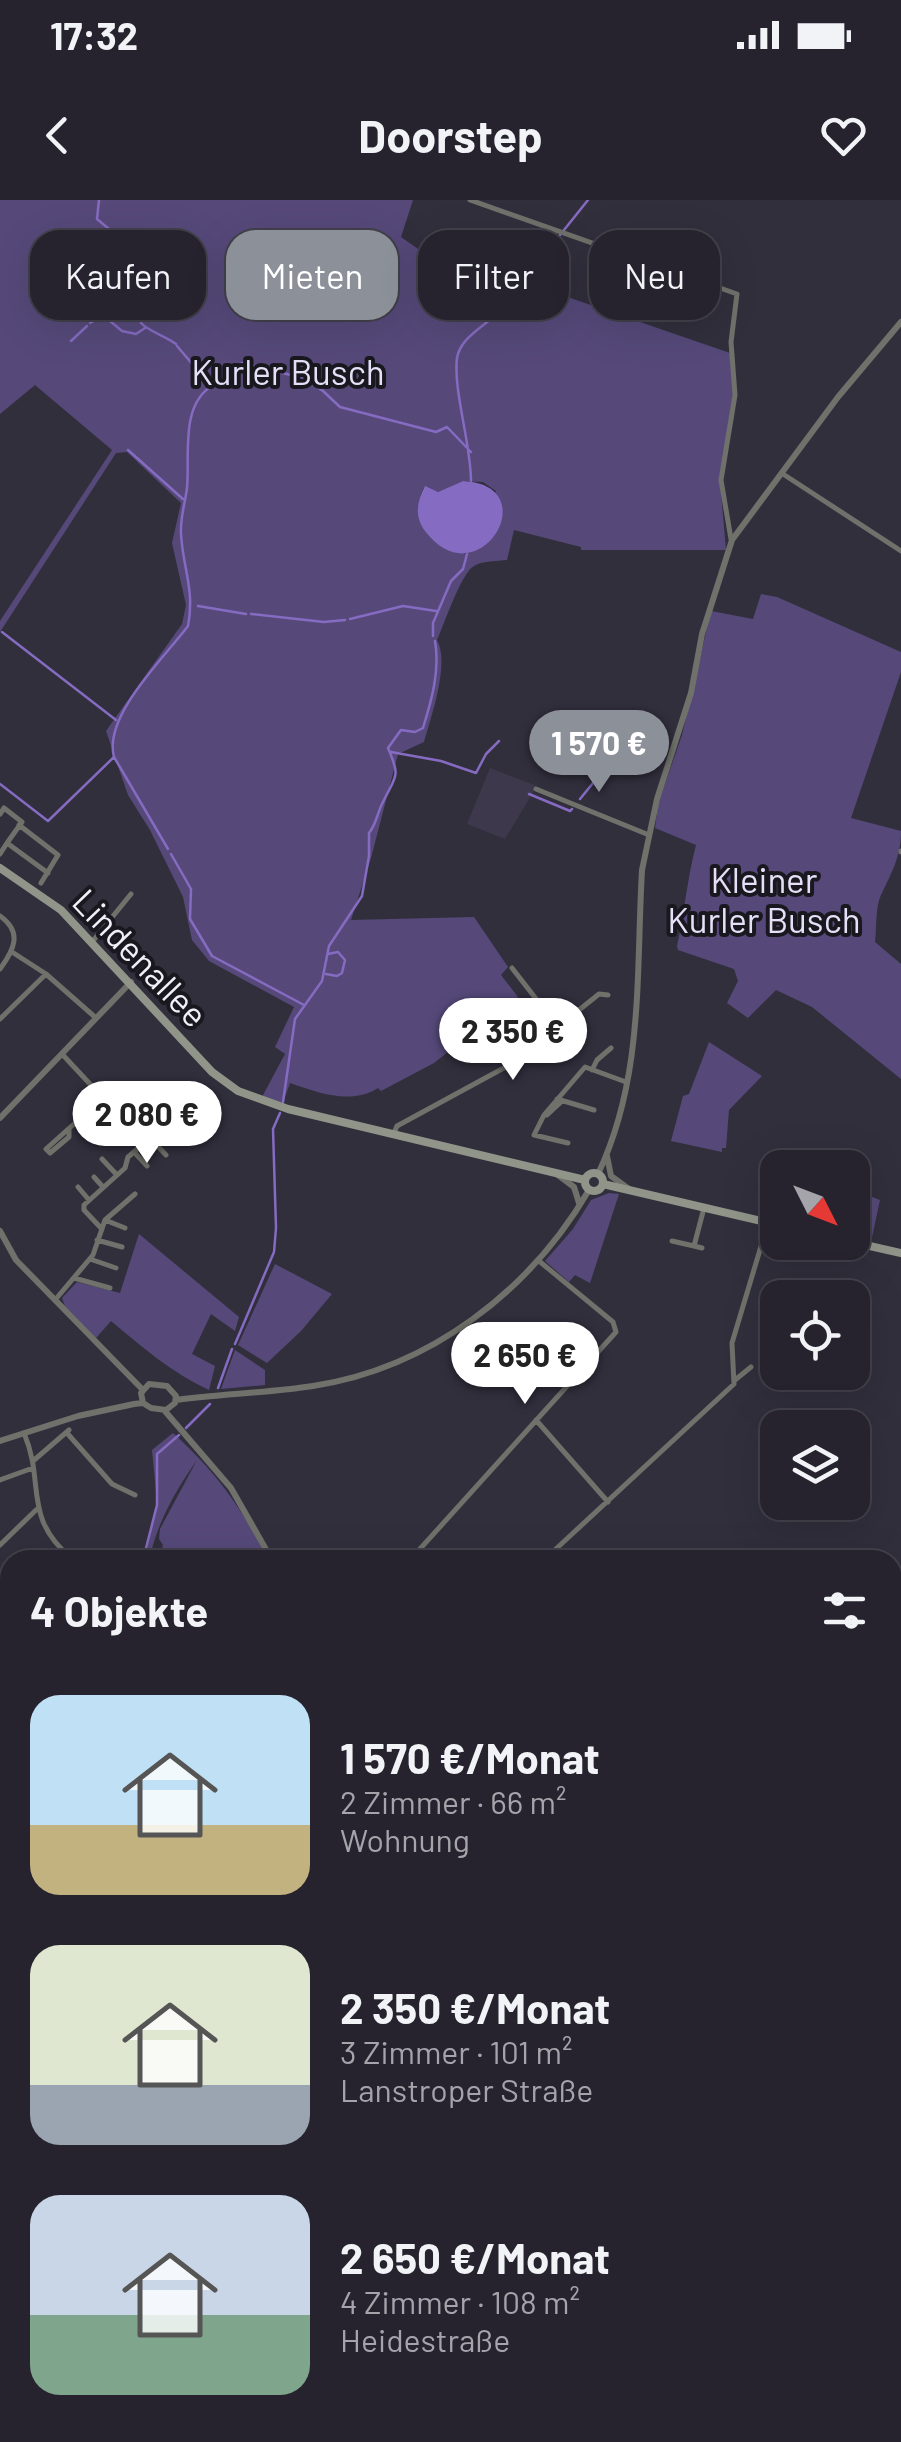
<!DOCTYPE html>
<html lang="de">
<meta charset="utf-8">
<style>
body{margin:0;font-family:Barlow,sans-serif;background:#2e2b36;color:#f1f3f6;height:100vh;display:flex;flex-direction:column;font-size:38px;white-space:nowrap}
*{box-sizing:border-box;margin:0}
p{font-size:32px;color:#a4a4aa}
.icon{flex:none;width:55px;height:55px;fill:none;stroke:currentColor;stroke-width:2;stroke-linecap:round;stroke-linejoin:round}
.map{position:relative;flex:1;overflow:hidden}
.sheet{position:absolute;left:0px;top:1350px;width:902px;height:892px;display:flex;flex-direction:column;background:#26232e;border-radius:30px 30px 0 0;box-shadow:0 10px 40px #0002,0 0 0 2px #42404a}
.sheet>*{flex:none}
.guide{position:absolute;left:30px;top:30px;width:842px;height:90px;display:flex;gap:20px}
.needle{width:65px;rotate:132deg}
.fabs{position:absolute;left:760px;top:950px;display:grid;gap:20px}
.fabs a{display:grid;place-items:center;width:110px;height:110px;border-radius:20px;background:#26232e;box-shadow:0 10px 40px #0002,0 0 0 2px #42404a;font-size:50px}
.price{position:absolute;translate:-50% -85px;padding:0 22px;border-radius:35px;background:#fff;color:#222;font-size:32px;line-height:65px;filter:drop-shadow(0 2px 5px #0008)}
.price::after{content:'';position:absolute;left:50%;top:60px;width:30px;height:22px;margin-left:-15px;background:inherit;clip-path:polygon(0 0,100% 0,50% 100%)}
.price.selected{background:#8c9099;color:#fff}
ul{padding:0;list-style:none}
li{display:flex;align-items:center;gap:30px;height:250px;padding:0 30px}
li span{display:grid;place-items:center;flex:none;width:280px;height:200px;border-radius:30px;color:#555}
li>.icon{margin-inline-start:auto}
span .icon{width:120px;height:120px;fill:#fffc;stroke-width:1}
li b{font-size:42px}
h2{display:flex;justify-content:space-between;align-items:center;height:120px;padding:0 30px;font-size:42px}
.pill{padding:0 35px;border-radius:30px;background:#26232e;box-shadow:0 10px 40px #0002,0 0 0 2px #42404a;font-size:35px;line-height:90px}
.pill.selected{background:#8c9099;color:#fff}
.status{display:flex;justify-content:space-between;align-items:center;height:70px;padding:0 50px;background:#26232e;direction:ltr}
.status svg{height:28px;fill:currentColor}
header{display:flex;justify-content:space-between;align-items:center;height:130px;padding:0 30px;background:#26232e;font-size:45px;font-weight:700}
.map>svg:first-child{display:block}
.built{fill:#3d384c}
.green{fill:#56497a;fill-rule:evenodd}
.water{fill:#856bc1}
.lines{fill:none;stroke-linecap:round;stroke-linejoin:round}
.stream{stroke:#856bc1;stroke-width:2.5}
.minor{stroke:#6f716a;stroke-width:5}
.tertiary{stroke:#6f716a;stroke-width:6}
.secondary{stroke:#919589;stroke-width:8}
.motorway{stroke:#c3cab7;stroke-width:11}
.labels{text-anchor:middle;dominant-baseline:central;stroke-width:8;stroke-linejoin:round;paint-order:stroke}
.park-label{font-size:35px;fill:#e5e0f8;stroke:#1a181f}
.street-label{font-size:35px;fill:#f1eff9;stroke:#1a181f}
</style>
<div class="status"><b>17:32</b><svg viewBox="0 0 49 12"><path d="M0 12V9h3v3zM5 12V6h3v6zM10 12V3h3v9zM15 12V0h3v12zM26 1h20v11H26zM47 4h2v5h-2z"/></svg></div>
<header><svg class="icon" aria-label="back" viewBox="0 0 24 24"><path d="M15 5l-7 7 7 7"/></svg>Doorstep<svg class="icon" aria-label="heart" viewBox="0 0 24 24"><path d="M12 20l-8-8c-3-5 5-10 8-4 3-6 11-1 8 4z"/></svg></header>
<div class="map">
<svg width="901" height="2242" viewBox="0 0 901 2242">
<rect width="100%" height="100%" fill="#322f3d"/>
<path class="built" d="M490,568L537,586L505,639L467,624Z"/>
<path class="green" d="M0,0H413L401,37L438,63H455L467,42L488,50L480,65L508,72L524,82L730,153L734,194L720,281L726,350H581V347L514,330L507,360C497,361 482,361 474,366C461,373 444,425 437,440C450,463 431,517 424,542L398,554L371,658L351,720L474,717L508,767L501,775L518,797L434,863L381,891L378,888C351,905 319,893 290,883L283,903L262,897L285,854L275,847L294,807L209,761L192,740L183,697L150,630L128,595L106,531L182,424L186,405L172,343L181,303L127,252L116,253L0,432V421L112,250L35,185L0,214ZM463,281L483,282L496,291L467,354C434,347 407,321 424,287L438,292Z
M761,394L777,397L901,452V472L851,618L901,631C901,656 892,672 882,693C875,705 877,728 875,742L901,764V879L812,807L776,790L748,818L727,803L738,781L734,769L678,750L677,746C685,710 687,679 696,645L655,628L658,604L682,535L711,411L753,419Z
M709,842L762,876L729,910L726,948H722V952L671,941L683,896L689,894Z
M609,993L619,994L590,1083L575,1075L569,1082L545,1061L573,1029L591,1000Z
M864,994L880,1000L871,1042L853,1038Z
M139,1034L239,1117L235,1131L211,1114L192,1154L215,1166L209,1190C172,1173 142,1147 111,1121L96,1138L65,1106L62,1098L77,1082L120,1093Z
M275,1064L332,1094L301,1131L267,1163L238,1145Z
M235,1150L265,1170V1185L221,1189Z
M173,1233C216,1272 242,1308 268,1360H159L163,1345L159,1339L160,1329L197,1260C174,1293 158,1321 149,1360H145L157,1302L152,1250Z
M0,1621L10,1624V1807L0,1806Z
M0,1828L10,1830V2015L0,1994Z
M893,1929L901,1933V2140L893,2141Z
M10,2172V2232L61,2233L64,2242H1L0,2184Z
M327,2232L520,2233L515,2242H301Z
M550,2233H628L629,2242H546Z"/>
<path class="water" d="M463,281C548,285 478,401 425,331C414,316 417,301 425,286L438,292Z"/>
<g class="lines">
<path class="stream" d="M99,0L97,19L109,29V44L116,61L119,89L140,117
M564,30L588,0
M90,123L104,116L122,131L136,134L145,128
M141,123C148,131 165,136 176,144
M71,141L87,126
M177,146L194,166
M222,183L242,163L303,178L323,191L340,207L436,232L447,227L471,252
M128,250L183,299
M471,281C471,244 453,190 457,158C460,140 479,129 492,118C518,96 539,62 560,35
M198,406L246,414
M251,414L324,422L345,420
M350,419L403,406L436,411
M2,432L116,520
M433,436V423L451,381L463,369L467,354
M391,552L441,561L476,573L486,554L499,541
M0,584L48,621L114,557
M529,594L570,611L572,609
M580,599L628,540
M168,649L114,557C103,516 164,458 188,426C195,390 183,369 181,334C180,318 185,304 187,288C190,256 180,205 212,186L198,170
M171,654L191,689L190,719L212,756L304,805
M326,774L337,776L342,773L345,760L338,752L328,754
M283,902L295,819L322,781L329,746L362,696L369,656V633C377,623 377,613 383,602C396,575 401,578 388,548L401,530L415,532L423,528C432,499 440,470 435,441
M235,1144L274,1052L276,1028L273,929L280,913
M218,1188L232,1149
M186,1228L210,1204
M143,1360L157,1305V1254L179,1235
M0,1906L5,1888L2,1870L10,1856V1838
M0,1971L10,1994
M67,2232L70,2242"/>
<path class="minor" d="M470,0L737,94L731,142L735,195L721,280L731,339
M783,274L901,351
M536,589L649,635
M0,614L4,608L22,622L7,643L48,673
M19,625L58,655L41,683
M901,652V651
M0,654L7,643
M0,716C23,732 14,750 0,769
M92,742L131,694
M12,752L46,774L96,818
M512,768L558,827
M0,819L46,774
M62,854L103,898L46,949L50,953L69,937V929
M592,870L597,860L611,848
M103,898L113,903L133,886
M557,899L594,910
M179,901L203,927
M152,912L165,926
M547,915L562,901
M168,923L185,943
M394,933L397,926L513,863L599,794L608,795
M151,939L166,955
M568,943L534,935L544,915L585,867L626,882
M135,953L147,966
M102,959L117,975
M94,977L103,987
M78,987L89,1000
M105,1020L125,1028
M101,1028L84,1010V1005L125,968L128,957L185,908
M97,1040L122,1047
M672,1041L694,1046
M702,1048L694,1046L704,1008
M90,1059L116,1068
M74,1078L110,1088
M55,1100L93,1055L105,1020L135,994
M735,1180L751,1167
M536,1220L608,1302
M24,1233C46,1285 21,1316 73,1360
M67,1233L112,1284L135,1295
M33,1261L69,1230
M0,1280L33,1268
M0,1345L36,1310
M410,1360L616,1132L613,1122L539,1061
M544,1360L734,1184L732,1143L768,1023
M3,1464L10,1482
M0,1527L10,1514
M0,1587L10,1592
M846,2232L849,2242"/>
<path class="tertiary" d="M0,918L131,782
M607,956L611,976L629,989
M598,974C644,877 636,774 642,670L657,599L691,493L702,434L732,340L838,197L901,122
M558,975L574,987L579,1003
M0,1031L16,1060L142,1189
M176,1200C221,1194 267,1193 313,1186C430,1168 530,1091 589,990
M164,1210L231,1288L272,1360
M0,1241L78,1216L134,1204L143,1203L151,1208L166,1210L175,1203L176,1196L167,1186L149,1184L141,1193L143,1203
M892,1435L901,1425
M0,2178L10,2166
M747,2232L748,2242"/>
<path class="secondary" d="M0,668L61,710L212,872L238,891L288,909L585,980
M585 982a9 9 0 1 1 18 0a9 9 0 1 1-18 0Z
M603,984L778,1025
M852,1042L901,1053"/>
<path class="motorway" d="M892,1569L901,1557
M892,1590L901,1578
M523,2242L527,2232
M536,2242L541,2232"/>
</g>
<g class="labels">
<g class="park-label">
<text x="288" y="171">Kurler Busch</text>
<text x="764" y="679">Kleiner<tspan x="764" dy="40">Kurler Busch</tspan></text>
</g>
<g class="street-label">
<text transform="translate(141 757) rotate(46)">Lindenallee</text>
</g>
</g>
</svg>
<div class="fabs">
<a><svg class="needle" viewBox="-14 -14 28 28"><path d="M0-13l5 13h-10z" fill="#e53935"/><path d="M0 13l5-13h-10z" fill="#a4a4aa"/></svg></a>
<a><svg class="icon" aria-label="locate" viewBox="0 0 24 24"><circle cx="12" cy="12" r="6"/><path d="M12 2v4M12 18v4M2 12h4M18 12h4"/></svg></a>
<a><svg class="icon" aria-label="layers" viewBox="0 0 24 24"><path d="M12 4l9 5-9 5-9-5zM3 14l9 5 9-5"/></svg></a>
</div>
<b class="price selected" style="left:599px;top:595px">1 570 €</b>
<b class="price" style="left:513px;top:883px">2 350 €</b>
<b class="price" style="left:147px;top:966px">2 080 €</b>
<b class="price" style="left:525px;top:1207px">2 650 €</b>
<div class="guide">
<a class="pill">Kaufen</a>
<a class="pill selected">Mieten</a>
<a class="pill">Filter</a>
<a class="pill">Neu</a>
</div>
<section class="sheet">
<h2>4 Objekte<svg class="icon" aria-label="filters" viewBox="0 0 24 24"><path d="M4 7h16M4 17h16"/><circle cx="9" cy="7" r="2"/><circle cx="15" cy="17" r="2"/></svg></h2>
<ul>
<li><span style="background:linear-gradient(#bfe0f5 65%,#c2b280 0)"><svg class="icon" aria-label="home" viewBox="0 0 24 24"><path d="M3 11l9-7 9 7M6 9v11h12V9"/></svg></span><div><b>1 570 €/Monat</b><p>2 Zimmer · 66 m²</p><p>Wohnung</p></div></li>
<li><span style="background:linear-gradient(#dfe7d0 70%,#9aa5b1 0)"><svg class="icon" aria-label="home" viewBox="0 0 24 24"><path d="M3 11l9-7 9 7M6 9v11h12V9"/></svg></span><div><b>2 350 €/Monat</b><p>3 Zimmer · 101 m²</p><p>Lanstroper Straße</p></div></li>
<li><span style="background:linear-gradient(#c9d6e8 60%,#7fa58c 0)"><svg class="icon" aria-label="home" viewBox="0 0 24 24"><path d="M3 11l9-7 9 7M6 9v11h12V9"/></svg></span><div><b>2 650 €/Monat</b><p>4 Zimmer · 108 m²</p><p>Heidestraße</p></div></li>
</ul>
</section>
</div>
